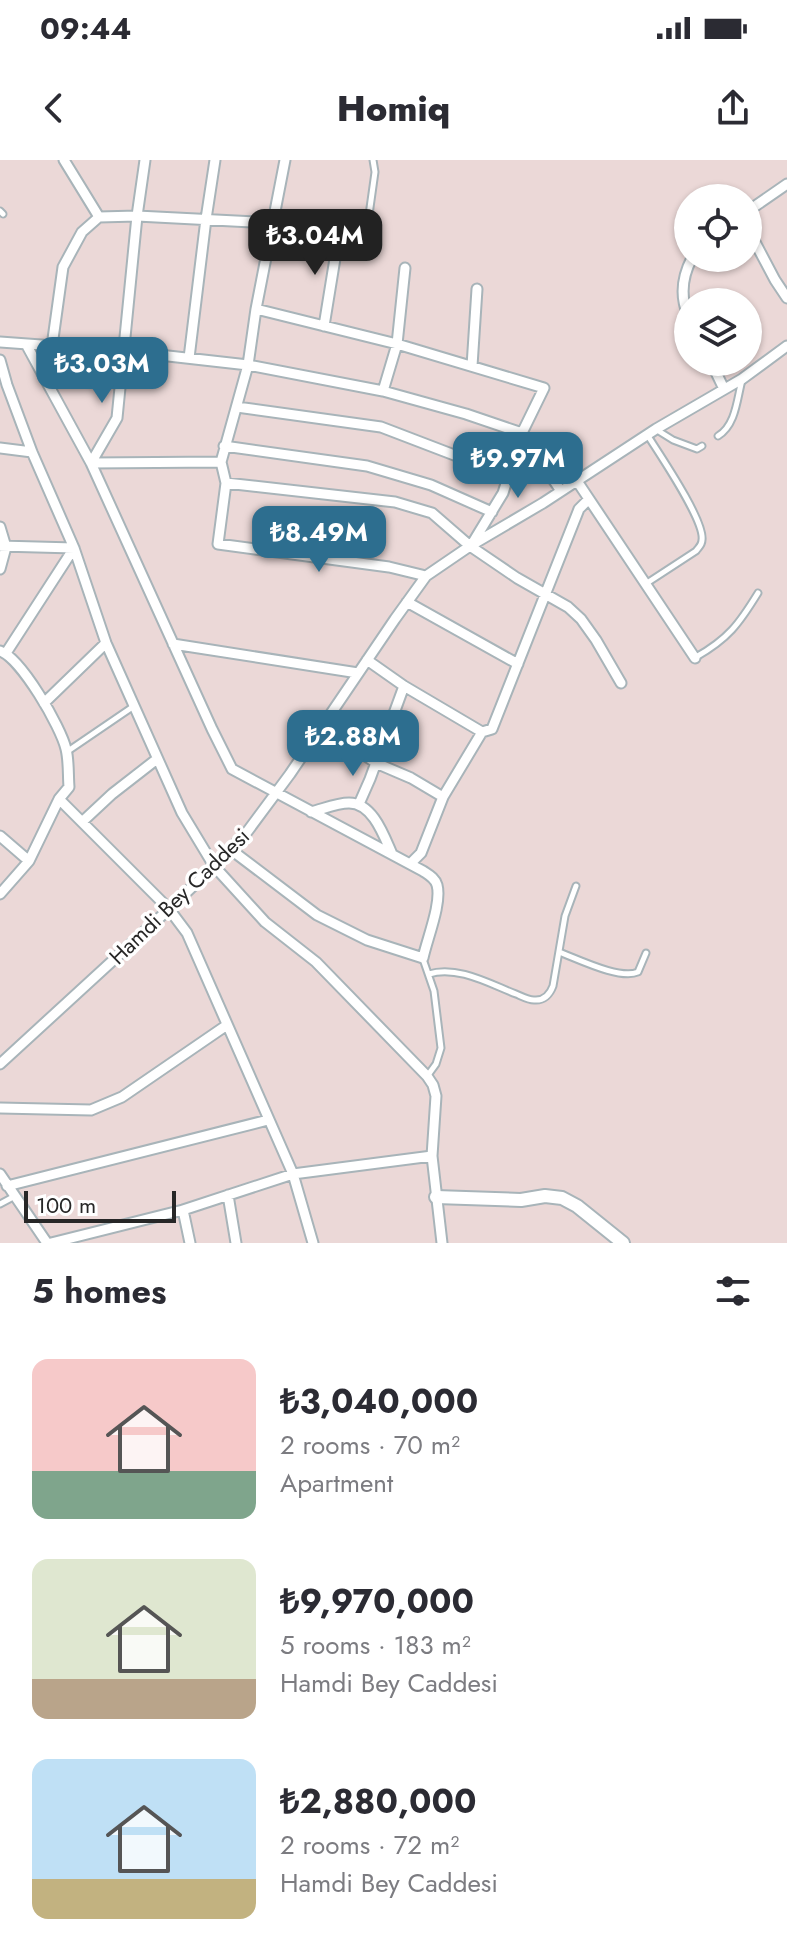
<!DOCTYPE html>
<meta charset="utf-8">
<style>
body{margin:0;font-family:Jost,sans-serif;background:#f2f2f3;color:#2b2b33;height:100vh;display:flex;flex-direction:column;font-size:30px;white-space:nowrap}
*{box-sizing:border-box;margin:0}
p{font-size:26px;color:#7c7c81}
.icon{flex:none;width:44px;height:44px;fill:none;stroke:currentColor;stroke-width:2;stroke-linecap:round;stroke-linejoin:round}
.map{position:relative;height:1083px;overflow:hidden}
.drawer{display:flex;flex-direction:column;background:#fff;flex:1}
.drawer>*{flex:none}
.controls{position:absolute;left:674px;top:24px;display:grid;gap:16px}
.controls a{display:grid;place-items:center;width:88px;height:88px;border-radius:50%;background:#fff;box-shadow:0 2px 6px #0004;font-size:40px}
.scale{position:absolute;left:24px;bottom:20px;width:152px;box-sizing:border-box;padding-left:8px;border:4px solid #272727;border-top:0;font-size:22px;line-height:28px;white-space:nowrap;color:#272727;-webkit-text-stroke:6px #fff;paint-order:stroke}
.price{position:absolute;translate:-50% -68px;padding:0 18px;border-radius:16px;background:#2d6e8f;color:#fff;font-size:26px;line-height:52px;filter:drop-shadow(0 2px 4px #0008)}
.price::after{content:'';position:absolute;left:50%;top:48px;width:24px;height:18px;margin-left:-12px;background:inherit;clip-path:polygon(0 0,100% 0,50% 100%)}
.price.active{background:#222;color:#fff}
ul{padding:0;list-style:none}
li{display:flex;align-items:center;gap:24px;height:200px;padding:0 32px}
li span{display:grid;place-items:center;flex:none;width:224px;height:160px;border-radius:16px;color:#555}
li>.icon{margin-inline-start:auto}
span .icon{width:96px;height:96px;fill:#fffc;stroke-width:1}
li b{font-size:34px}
h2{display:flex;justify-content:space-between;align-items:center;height:96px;padding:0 32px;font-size:34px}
.status{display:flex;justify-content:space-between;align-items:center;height:56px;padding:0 40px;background:#fff;direction:ltr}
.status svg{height:22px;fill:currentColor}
header{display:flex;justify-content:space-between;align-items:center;height:104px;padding:0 32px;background:#fff;font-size:36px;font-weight:800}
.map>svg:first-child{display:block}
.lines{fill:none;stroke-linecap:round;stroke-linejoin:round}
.service-casing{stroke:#a8b4b9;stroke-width:9}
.minor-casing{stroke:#a8b4b9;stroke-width:13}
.tertiary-casing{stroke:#a8b4b9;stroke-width:16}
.service{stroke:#fff;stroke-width:5}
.minor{stroke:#fff;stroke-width:9}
.tertiary{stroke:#fff;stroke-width:12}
.labels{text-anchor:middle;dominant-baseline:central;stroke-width:7;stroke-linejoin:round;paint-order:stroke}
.street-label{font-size:22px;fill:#272727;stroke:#fff}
</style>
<div class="status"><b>09:44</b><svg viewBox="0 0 49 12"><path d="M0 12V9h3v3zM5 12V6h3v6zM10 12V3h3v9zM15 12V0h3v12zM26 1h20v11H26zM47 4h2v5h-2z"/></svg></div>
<header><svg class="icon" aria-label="back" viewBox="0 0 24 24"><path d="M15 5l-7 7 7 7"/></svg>Homiq<svg class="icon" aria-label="share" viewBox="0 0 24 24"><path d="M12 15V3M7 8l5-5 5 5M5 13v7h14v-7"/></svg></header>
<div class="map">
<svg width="787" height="1083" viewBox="0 0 787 1083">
<rect width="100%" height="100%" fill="#ebd8d7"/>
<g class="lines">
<g class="service-casing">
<path id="service" d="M0,51L3,54
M339,74L364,66L368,62L375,12L373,0
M657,270L673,280L697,289L702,286
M718,276C736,265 737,239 742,220
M647,423L696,391C699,387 702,385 702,380C705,361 660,295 648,276
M696,497C728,479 739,464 758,433
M68,591L134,546
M559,792C578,799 620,820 638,812L646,793
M423,799L434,831L441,888L436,904L428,915
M429,814C457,805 490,824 516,834C521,836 528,840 534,840C544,841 550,834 553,826L565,756L576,726
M0,1044L15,1036"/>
</g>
<g class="minor-casing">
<path id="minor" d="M64,0L99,57
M285,0L256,149L248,205L221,302L226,323L218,384L389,407L426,416
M748,51L787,24
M748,69L775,120L787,138
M256,149L397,184L544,228L522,273L503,333L472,384
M688,155C680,136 682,117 692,98
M0,182L124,191L248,205L383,231L466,254L522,273L561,331
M26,184L91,303L212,569L232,609L423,711C429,715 435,718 437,725C442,743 427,779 423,798L367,780L317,755L230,689
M52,186L63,107L82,72L99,57L137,56L273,63L339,74L324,166
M189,198L206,59L215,0
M0,200L7,225L32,292L74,388L106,483L182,653L214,706L265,762L316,802L427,916L433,925L436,936L432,996L442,1083
M711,202L724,229
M472,206L477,129
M383,231L397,184L405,108
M237,247L381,267L509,316
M224,286L367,306L431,325L492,352
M0,288L32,292
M91,303L117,258L137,56L145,0
M91,303L221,302
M577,321L695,498
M226,323L395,342L432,353L470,386L517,418L568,447L581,459L596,480L621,523
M0,367L6,387L0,409
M0,386L74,388
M407,442L518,504
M173,484L358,513
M0,491C21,498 61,567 66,589C69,601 68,615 69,627L59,639L29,701L0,734
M6,493L74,388
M367,500L404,526L482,572
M44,543L106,483
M323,566L376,603L411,618L443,637
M59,639L169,749L187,773L293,1014L313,1083
M359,644L370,619L404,526
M311,652C323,649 337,643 349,643C373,643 384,676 392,694
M82,662L112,634L157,599
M0,676L29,701
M410,704L421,693L443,637L482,572L492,569L579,349L589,339
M0,904L169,749L214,706L247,672L290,614L395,459L426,416L470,386L543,343L656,269L742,219L787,186
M0,948L91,950L122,937L227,865
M0,1014L47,1083
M7,1026L268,960
M228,1035L236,1083
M183,1050L190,1083
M51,1083L183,1050L293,1014L432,996"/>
</g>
<g class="tertiary-casing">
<path id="tertiary" d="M436,1037L521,1040L545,1036L562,1038L577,1046L623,1083"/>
</g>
<use href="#service" class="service"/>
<use href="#minor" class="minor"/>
<use href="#tertiary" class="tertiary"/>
</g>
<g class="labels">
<g class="street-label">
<text transform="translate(179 736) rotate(-44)">Hamdi Bey Caddesi</text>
</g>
</g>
</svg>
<div class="controls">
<a><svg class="icon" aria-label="locate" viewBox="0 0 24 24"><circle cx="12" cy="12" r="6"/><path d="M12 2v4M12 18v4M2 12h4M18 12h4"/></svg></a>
<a><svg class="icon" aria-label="layers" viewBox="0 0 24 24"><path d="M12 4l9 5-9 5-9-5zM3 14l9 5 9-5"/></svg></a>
</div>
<div class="scale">100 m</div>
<b class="price active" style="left:315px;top:117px">₺3.04M</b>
<b class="price" style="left:102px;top:245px">₺3.03M</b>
<b class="price" style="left:518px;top:340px">₺9.97M</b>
<b class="price" style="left:319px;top:414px">₺8.49M</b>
<b class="price" style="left:353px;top:618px">₺2.88M</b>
</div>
<section class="drawer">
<h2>5 homes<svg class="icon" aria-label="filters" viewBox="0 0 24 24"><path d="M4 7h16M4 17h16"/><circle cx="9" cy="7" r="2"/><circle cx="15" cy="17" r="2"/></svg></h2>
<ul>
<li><span style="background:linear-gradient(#f6c9c9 70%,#7fa58c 0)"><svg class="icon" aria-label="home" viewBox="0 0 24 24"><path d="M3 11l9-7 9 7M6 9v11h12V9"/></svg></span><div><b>₺3,040,000</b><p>2 rooms · 70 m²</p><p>Apartment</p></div></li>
<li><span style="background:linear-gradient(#dfe7d0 75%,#b9a48a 0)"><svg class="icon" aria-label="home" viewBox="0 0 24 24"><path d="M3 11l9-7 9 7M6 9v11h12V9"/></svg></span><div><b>₺9,970,000</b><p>5 rooms · 183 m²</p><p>Hamdi Bey Caddesi</p></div></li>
<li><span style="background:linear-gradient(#bfe0f5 75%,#c2b280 0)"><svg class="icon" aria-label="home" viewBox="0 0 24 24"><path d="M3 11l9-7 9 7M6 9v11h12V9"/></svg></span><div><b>₺2,880,000</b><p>2 rooms · 72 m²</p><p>Hamdi Bey Caddesi</p></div></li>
</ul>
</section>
